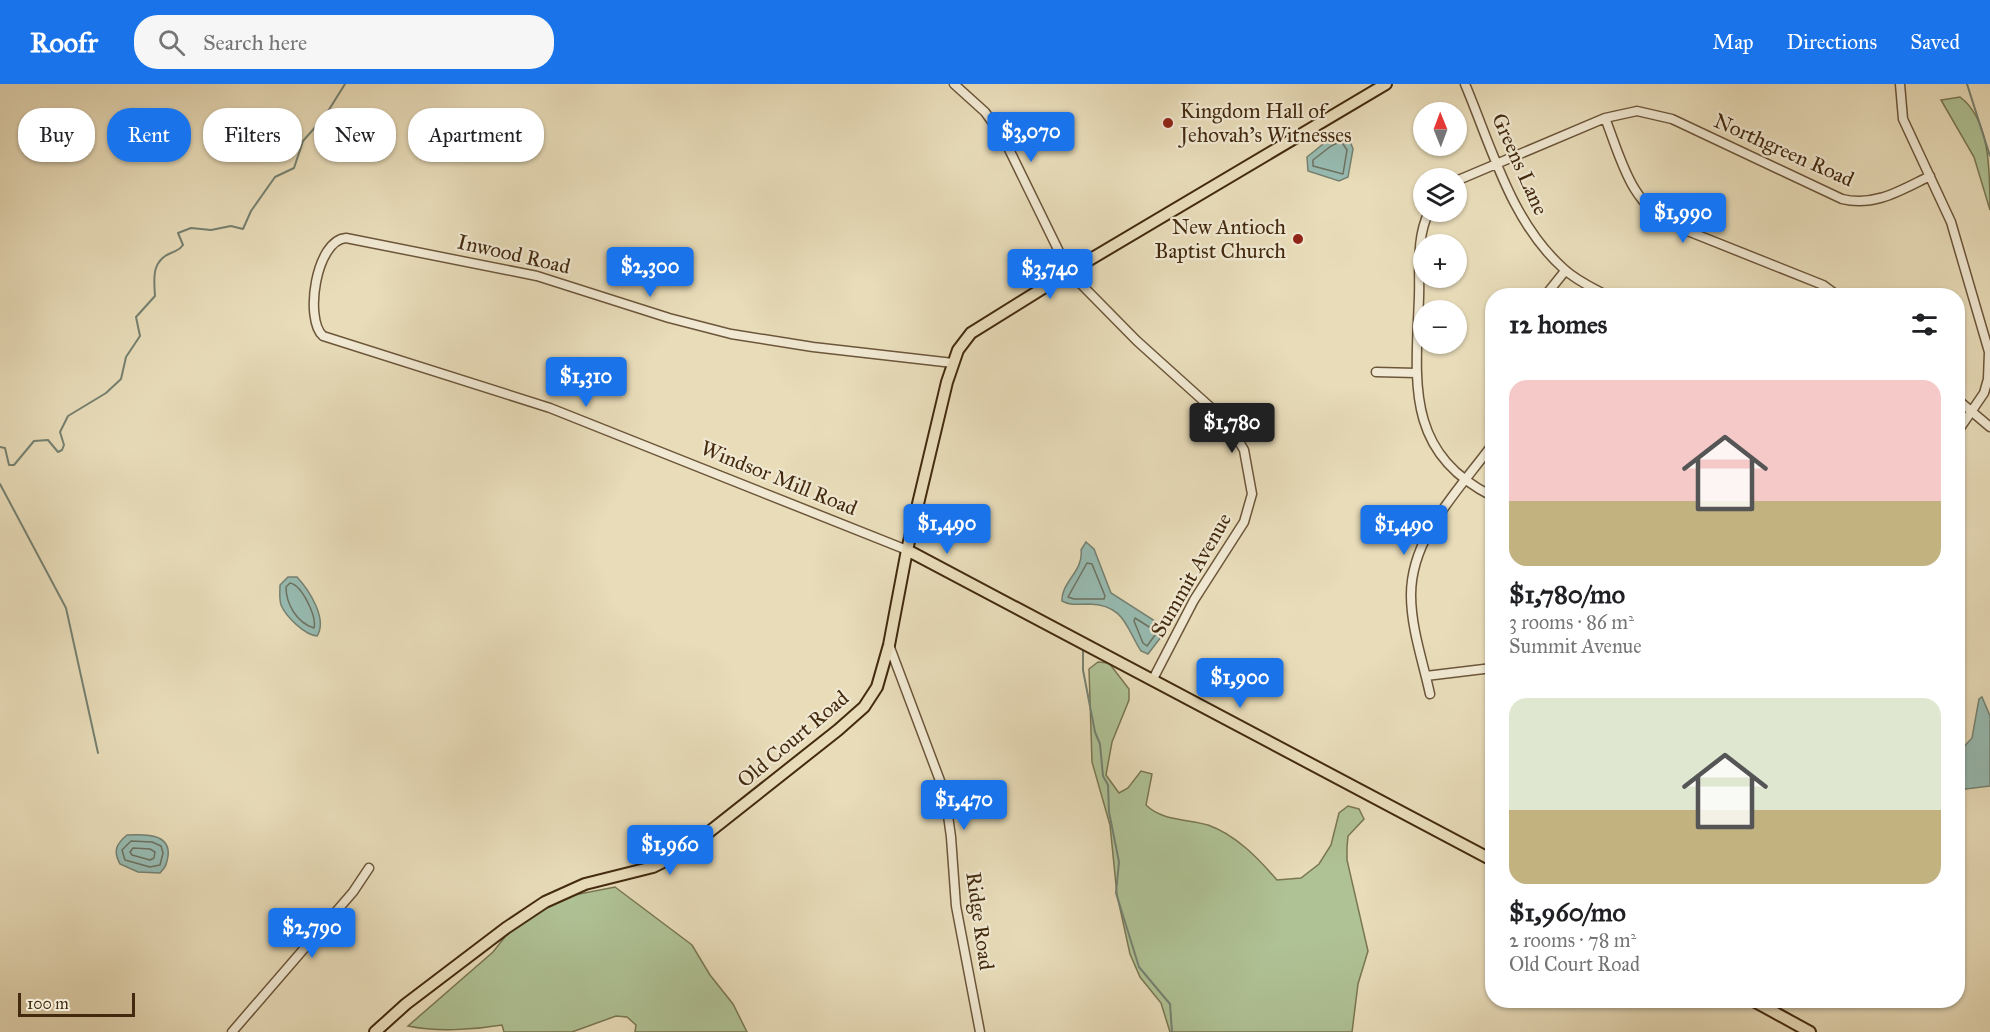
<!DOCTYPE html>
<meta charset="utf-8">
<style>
body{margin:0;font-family:"IM FELL Great Primer",serif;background:#f6f6f6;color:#202124;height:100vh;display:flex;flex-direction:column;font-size:22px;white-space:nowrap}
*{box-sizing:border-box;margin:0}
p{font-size:20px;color:#757577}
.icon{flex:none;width:33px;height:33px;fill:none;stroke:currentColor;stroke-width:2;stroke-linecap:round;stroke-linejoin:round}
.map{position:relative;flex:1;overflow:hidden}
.sheet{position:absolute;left:1485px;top:204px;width:480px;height:720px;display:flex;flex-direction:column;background:#fff;border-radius:24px;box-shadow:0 2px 4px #0004}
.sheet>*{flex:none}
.top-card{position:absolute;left:18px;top:24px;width:570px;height:54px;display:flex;gap:12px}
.needle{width:39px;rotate:359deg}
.fabs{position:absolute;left:1413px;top:18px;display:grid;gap:12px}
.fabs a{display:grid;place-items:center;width:54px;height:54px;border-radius:50%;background:#fff;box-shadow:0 2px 4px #0004;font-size:30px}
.scale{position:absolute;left:18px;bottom:15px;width:117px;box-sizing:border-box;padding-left:6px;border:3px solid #432a0f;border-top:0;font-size:16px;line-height:21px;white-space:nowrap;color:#432a0f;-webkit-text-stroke:4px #f0e8d2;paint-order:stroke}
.price{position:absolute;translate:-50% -51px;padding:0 14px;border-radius:6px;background:#1a73e8;color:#fff;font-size:20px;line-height:39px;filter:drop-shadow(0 2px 3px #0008)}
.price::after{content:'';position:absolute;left:50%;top:36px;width:18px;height:14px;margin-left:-9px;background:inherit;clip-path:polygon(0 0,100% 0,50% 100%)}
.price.current{background:#222;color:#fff}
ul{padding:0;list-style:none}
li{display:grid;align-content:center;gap:12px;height:318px;padding:0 24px}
li span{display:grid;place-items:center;height:186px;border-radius:18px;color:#555}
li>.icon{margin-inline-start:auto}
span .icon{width:108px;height:108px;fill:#fffc;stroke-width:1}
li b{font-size:26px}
h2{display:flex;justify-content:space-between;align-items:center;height:72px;padding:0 24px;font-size:26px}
.tag{padding:0 21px;border-radius:24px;background:#fff;box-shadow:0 2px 4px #0004;font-size:21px;line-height:54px}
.tag.current{background:#1a73e8;color:#fff}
header{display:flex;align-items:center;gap:36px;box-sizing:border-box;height:84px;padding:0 30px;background:#1a73e8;color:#fff}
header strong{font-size:28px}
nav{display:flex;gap:33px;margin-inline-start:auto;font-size:21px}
.search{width:420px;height:54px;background:#f6f6f6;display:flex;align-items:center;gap:15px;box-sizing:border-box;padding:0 21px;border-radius:24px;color:#757577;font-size:22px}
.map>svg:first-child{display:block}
.green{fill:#afc295;stroke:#797652;stroke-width:1.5}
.water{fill:#97bbb2;stroke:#758171;stroke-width:1.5}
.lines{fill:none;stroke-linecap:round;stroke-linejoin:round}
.shore{stroke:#6d7260;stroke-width:1.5}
.stream{stroke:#758171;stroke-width:2}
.minor-casing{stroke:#6c563a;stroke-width:11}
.major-casing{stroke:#432a0f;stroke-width:14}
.minor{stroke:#f0e8d2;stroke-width:8}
.major{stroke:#e8dcb9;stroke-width:10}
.poi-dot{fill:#8f2418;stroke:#f0e8d2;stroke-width:2}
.labels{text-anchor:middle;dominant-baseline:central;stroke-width:4.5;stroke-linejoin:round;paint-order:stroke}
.poi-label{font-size:21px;fill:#432a0f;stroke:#f0e8d2;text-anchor:start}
.street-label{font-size:21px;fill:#432a0f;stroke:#f0e8d2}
</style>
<header>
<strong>Roofr</strong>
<div class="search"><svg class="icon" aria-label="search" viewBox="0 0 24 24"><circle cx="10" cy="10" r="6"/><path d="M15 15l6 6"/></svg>Search here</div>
<nav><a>Map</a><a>Directions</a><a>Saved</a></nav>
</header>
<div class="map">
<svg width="1990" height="948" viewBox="0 0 1990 948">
<rect width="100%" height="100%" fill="#e8dcb9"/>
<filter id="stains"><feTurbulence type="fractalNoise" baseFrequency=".00333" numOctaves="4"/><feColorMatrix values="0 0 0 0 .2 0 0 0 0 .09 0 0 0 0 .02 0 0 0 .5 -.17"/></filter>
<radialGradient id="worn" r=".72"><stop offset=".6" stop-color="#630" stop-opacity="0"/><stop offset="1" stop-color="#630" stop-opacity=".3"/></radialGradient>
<path class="green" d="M1960,13C1990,35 1990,87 1990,126L1974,73L1941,16Z
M1098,578L1109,579L1129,605V616L1112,658L1106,691L1119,709L1128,704L1141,687L1152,690L1146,721C1162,737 1188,735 1208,741C1236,751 1258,774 1277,796L1301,794L1319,780L1331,761L1339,729L1348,722L1359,725L1364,735L1348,752L1347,763V776L1368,867L1358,900L1352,948H1170L1161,919L1140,893L1130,870L1117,811L1110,741L1092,678L1089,585Z
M615,803L692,861L710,891L733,920L747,948H635L636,941L627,933L616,932L572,948H504L502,941C473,946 436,948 408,942L493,868L516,839L569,812Z"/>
<path class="water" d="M1340,51L1349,54L1353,65L1348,93L1339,97L1308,87L1307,73L1327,57Z
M1086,458L1094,465L1111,509L1155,537L1160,543L1161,553L1148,570L1141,567C1126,544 1125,521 1089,520C1079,520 1071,522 1062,517C1061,498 1084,487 1081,466Z
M288,493H297C309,506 328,535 317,552C305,551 286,533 281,521C279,515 280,507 280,501Z
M1982,613L1990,632V702L1958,706V669L1972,654L1979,615Z
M127,751C143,750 171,749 168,772C167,779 166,783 160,789L138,788L120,780C113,767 116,760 127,751Z"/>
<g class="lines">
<path class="shore" d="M1341,57L1347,66L1343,90L1313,82V76L1331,62Z
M1087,479L1092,480L1105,512L1104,515H1074L1068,513Z
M290,499C302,501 317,533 314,544C297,539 286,520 286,503Z
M1135,534L1154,546L1155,551L1147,562L1143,559L1134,537Z
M131,757L152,758L161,762L163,769L160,781L150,783L125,776L122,766Z
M133,764L150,765L155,768L154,774L150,776L132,771L130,768Z"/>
<path class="stream" d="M1967,0L1990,72
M0,363L5,364L9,381H14L34,357L48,356L58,368L62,366L64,361L60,348L68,332L106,309L121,295L126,273L140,252L136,233L155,212C154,195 151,177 171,169C177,166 179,167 183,161L178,149L191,144L211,146L231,142L243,145L251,127L275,93L294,84L303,57L325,32L345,0
M0,400L66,524L98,669
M1083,566V586L1095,648L1100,660L1103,692L1108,701L1109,728L1119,778L1116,809L1139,883L1170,920L1172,948"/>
<g class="minor-casing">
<path id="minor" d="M954,0L985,28L1003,53L1069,188L1137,257L1228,339L1244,366L1252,410L1244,438L1194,516L1153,595
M1465,0C1492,64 1511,138 1564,185C1577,197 1593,204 1608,212
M1900,0L1903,35L1951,138L1989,268L1988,295L1984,309L1958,347
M1605,34C1622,77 1630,120 1675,142L1823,201L1838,212
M1456,97L1605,34L1637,27L1672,35L1842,115C1875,123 1901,106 1930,92
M1429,128C1416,153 1420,186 1419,213C1416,296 1404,368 1492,412
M1545,212L1565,187
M1376,288L1416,289
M1958,316L1990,343
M907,466L550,324L323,252C304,235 316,156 346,154L537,192L669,234L731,250L813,263L953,279
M889,561L945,710L951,753L956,822L980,948
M1426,592L1492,584
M1430,610C1423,578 1411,544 1411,511C1411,452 1459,406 1492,361
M232,948L353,808L369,784"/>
</g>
<g class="major-casing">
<path id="major" d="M907,466L1492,776
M1752,916L1810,948
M375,948L406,920L506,844L545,818L585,800L653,783L685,767L838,646L864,623L877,603L889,561L907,466L947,298L958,266L971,249L1069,188L1386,0"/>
</g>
<use href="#minor" class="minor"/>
<use href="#major" class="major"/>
</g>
<g class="poi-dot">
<circle cx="1168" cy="39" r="6"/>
<circle cx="1298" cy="155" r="6"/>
</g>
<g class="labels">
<g class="poi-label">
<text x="1180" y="27">Kingdom Hall of<tspan x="1180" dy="24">Jehovah's Witnesses</tspan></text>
<text x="1286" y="143" text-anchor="end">New Antioch<tspan x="1286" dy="24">Baptist Church</tspan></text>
</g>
<g class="street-label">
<text transform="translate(1784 66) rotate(24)">Northgreen Road</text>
<text transform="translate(1520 80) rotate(66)">Greens Lane</text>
<text transform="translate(514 170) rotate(13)">Inwood Road</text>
<text transform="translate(779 394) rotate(22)">Windsor Mill Road</text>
<text transform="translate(1191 491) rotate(-60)">Summit Avenue</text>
<text transform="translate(793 655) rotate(-40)">Old Court Road</text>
<text transform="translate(980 837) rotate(82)">Ridge Road</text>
</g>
</g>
<rect width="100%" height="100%" filter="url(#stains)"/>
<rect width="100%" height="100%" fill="url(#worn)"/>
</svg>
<div class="fabs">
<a><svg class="needle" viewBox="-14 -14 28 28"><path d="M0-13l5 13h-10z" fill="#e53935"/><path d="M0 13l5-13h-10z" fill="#757577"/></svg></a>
<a><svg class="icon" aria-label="layers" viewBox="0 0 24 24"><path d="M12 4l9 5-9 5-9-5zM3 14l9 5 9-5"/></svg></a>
<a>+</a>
<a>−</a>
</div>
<div class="scale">100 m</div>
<b class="price" style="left:1031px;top:79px">$3,070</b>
<b class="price" style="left:1683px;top:160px">$1,990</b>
<b class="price" style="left:650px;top:214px">$2,300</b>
<b class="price" style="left:1050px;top:216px">$3,740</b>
<b class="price" style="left:586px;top:324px">$1,310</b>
<b class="price current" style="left:1232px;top:370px">$1,780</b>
<b class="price" style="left:947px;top:471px">$1,490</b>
<b class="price" style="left:1404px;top:472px">$1,490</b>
<b class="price" style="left:1240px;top:625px">$1,900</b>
<b class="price" style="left:964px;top:747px">$1,470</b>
<b class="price" style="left:670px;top:792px">$1,960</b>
<b class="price" style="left:312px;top:875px">$2,790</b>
<div class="top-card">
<a class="tag">Buy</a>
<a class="tag current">Rent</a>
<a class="tag">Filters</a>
<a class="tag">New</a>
<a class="tag">Apartment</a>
</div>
<section class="sheet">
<h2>12 homes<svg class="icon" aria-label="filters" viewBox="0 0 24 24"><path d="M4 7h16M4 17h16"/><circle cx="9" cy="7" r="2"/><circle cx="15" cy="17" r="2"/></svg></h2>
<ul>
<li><span style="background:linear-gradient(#f6c9c9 65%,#c2b280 0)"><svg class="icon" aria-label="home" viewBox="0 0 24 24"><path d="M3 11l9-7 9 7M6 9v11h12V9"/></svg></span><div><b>$1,780/mo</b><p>3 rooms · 86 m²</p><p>Summit Avenue</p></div></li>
<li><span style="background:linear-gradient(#dfe7d0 60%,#c2b280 0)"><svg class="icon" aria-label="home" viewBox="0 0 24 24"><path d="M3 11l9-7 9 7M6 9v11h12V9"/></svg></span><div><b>$1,960/mo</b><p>2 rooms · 78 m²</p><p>Old Court Road</p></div></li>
</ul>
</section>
</div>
